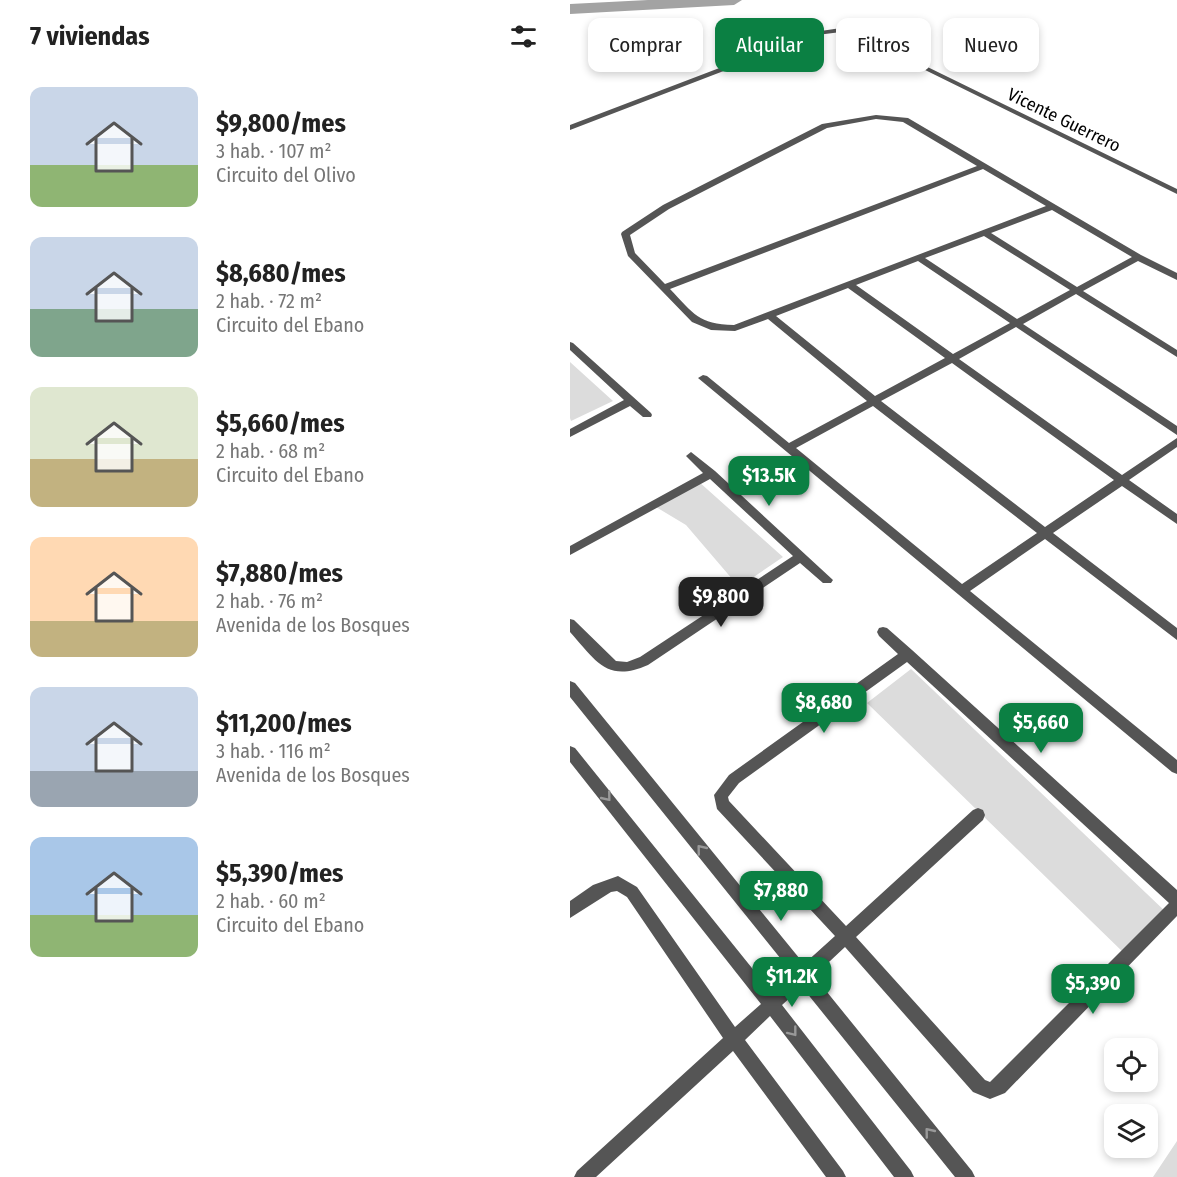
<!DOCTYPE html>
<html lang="es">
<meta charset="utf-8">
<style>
body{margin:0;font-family:"Fira Sans Condensed",sans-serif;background:#f2f2f2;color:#222;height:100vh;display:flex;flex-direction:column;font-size:22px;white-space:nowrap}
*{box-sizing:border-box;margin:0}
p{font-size:20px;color:#767676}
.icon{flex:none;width:33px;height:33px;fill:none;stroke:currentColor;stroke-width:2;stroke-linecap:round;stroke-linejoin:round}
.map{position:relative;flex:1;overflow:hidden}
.panel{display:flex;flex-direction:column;background:#fff;width:570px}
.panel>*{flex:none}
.guide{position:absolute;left:18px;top:18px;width:498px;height:54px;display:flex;gap:12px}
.fabs{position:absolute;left:534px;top:1038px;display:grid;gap:12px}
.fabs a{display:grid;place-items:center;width:54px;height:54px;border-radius:12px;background:#fff;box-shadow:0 3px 9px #0003;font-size:30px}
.price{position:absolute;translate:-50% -51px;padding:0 14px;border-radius:12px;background:#0b8043;color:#fff;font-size:20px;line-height:39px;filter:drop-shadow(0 2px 3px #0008)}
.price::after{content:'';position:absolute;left:50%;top:36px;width:18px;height:14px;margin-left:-9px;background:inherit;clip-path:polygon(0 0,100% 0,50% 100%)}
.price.active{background:#222;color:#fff}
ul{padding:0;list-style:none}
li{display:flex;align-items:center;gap:18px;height:150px;padding:0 30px}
li span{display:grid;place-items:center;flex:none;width:168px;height:120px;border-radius:12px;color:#555}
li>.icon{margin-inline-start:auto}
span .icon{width:72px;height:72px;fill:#fffc;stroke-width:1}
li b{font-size:26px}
h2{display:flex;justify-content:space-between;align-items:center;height:72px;padding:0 30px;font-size:26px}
.chip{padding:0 21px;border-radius:12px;background:#fff;box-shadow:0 3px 9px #0003;font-size:21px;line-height:54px}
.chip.active{background:#0b8043;color:#fff}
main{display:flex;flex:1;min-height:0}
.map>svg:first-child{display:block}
.green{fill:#dcdcdc}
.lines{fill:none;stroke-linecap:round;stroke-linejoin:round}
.canal{fill:#a3a3a3;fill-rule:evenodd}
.lane{fill:#555;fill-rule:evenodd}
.street{fill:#555;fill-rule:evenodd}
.oneway{stroke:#999}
.labels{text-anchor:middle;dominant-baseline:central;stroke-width:4.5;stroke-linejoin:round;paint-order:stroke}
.far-street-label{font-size:18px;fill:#000;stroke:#fff}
</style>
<main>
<section class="panel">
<h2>7 viviendas<svg class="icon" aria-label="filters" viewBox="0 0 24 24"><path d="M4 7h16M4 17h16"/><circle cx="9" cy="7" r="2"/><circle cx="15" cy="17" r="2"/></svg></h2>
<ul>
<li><span style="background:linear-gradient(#c9d6e8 65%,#8fb573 0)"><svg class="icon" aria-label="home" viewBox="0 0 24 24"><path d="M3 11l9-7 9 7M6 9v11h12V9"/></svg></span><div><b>$9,800/mes</b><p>3 hab. · 107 m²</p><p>Circuito del Olivo</p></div></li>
<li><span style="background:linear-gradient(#c9d6e8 60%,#7fa58c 0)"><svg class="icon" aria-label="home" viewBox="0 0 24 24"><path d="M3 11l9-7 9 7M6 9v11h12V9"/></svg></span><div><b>$8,680/mes</b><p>2 hab. · 72 m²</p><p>Circuito del Ebano</p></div></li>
<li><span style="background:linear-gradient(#dfe7d0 60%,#c2b280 0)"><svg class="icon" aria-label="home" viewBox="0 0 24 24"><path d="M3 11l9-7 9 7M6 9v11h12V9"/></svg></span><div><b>$5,660/mes</b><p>2 hab. · 68 m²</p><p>Circuito del Ebano</p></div></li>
<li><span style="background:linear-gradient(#ffd9b3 70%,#c2b280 0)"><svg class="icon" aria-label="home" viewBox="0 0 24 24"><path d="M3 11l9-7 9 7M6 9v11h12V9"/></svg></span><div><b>$7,880/mes</b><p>2 hab. · 76 m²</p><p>Avenida de los Bosques</p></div></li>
<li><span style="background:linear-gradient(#c9d6e8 70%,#9aa5b1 0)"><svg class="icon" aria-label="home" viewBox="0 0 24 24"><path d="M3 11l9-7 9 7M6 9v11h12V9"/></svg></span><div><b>$11,200/mes</b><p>3 hab. · 116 m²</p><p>Avenida de los Bosques</p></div></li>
<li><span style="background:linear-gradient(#a9c7e8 65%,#8fb573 0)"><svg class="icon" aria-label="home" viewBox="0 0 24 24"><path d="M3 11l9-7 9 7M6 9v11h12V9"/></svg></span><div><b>$5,390/mes</b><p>2 hab. · 60 m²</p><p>Circuito del Ebano</p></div></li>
</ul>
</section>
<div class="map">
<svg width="607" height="1177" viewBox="0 0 607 1177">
<rect width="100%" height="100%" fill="#fff"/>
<path class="green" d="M0,362L43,401L1,421L0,418Z
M128,481L213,557L169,587L116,525L86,507Z
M341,669L598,914L557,956L297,703Z
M607,1141V1177H583Z"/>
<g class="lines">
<path class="canal" d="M78,0H172L164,5L0,14V4Z"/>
<path class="lane" d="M306,115L338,118L571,255L607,273V280L568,261L513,291L607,350V357L506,294L453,324L607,426V435L446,327L389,359L552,475L607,438V447L559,480L607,514V524L552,486L483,533L607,628V640L475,539L400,591L607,760V774L602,772L128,378L133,375L137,376L219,443L297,401L198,319L165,331L141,330L122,322L58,256L51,234L52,232L93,205L252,124ZM306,119L333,122L407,166L95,284L65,253L60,235L99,209L257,128ZM413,169L476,206L164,325C128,324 124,314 100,289ZM482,210L562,257L507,287L421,233ZM414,236L500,290L447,319L355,258ZM348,261L440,323L383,354L286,285ZM278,288L375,358L305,396L206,316ZM382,363L544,480L475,527L311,401ZM303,406L467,533L392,584L226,448Z"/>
<path class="street" d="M271,28L288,33L607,189V194L284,35L271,32L247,35L0,130V125L244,32Z
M0,342L3,343L81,413L82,415L81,417H73L60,406L0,437V429L54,400L0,350Z
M121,452L145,471L263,580L261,583H253L230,563L78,665C37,683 26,661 0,632V619L4,620L46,661L57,662L70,657L223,556L140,479L0,555V546L133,473L116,456Z
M313,627L317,628L342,650L607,890V916L435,1093L420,1099L403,1092L275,947L244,976L402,1171L405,1177H385L232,987L212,1005L341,1171L344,1177H324L200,1016L175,1040L273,1171L276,1177H256L163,1051L26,1177H4L7,1171L153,1038L57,897L47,891L41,892L0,918V901L23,885L48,876L67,887L165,1027L191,1004L0,762V746L5,748L202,993L223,974L0,697V681L5,683L234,964L265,936L147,809L144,795L159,775L328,654L309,636L307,632L309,628ZM337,662L599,903L420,1082L415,1080L286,937L413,820L415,815L413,810L408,808L403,810L276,926L159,801L158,797L169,783Z"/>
</g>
<defs><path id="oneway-chevron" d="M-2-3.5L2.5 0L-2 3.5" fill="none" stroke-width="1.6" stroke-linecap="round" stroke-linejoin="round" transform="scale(1.5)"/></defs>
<g class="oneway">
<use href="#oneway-chevron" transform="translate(37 797) rotate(51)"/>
<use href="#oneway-chevron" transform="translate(131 849) rotate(-129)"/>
<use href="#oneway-chevron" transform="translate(223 1032) rotate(52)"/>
<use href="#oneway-chevron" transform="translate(359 1132) rotate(-129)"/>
</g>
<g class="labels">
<g class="far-street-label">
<text transform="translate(494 120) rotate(26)">Vicente Guerrero</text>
</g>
</g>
</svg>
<div class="fabs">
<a><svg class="icon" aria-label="locate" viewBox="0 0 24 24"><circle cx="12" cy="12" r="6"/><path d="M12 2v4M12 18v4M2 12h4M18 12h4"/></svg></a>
<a><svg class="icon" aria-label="layers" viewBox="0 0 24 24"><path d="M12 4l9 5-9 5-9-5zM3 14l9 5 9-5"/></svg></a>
</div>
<b class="price" style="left:199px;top:507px">$13.5K</b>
<b class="price active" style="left:151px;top:628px">$9,800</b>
<b class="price" style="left:254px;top:734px">$8,680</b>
<b class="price" style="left:471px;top:754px">$5,660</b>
<b class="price" style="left:211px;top:922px">$7,880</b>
<b class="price" style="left:222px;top:1008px">$11.2K</b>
<b class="price" style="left:523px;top:1015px">$5,390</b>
<div class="guide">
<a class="chip">Comprar</a>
<a class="chip active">Alquilar</a>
<a class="chip">Filtros</a>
<a class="chip">Nuevo</a>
</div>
</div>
</main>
